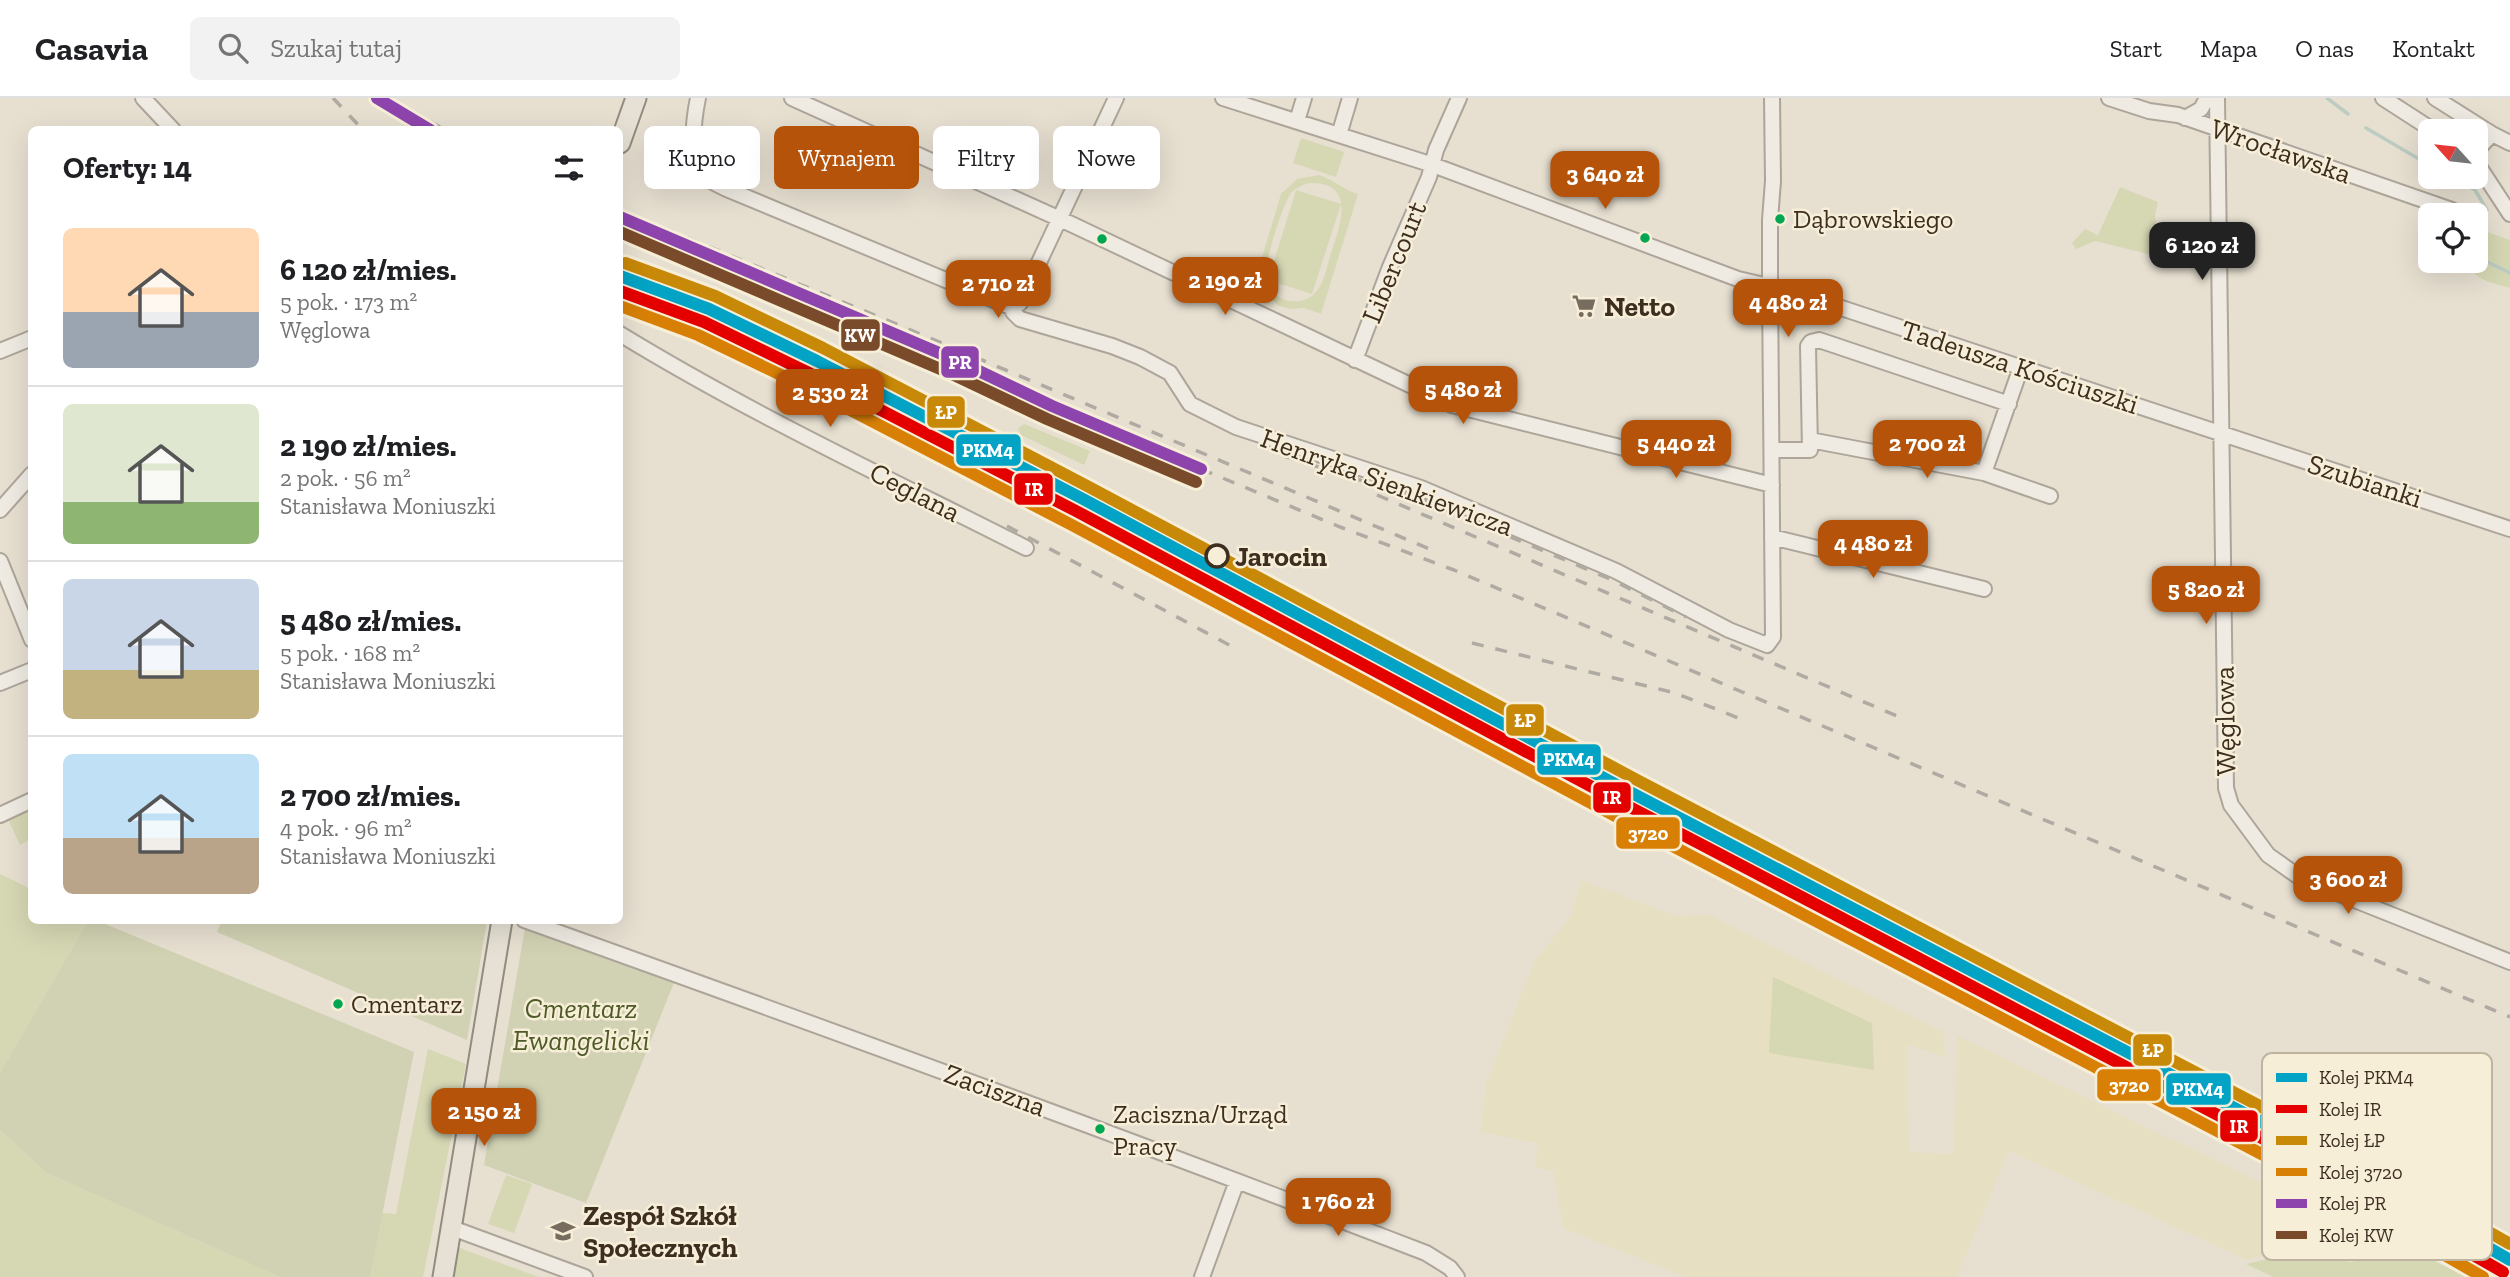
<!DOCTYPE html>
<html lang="pl">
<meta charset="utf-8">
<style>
body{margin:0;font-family:"Zilla Slab",serif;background:#f2f2f2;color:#202124;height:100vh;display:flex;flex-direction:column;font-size:26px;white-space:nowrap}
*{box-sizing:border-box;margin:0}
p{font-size:23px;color:#757577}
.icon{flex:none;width:38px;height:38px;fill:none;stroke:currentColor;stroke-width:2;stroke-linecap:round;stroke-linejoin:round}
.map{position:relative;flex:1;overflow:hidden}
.details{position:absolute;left:28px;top:28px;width:595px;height:798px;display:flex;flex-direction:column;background:#fff;border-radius:10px;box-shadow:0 7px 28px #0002}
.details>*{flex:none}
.top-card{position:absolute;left:644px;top:28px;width:665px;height:63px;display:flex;gap:14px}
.needle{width:46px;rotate:297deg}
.tools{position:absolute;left:2418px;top:21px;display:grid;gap:14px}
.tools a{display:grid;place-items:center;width:70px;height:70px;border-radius:10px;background:#fff;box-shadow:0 7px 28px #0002;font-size:35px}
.price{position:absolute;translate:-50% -60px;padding:0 16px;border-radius:14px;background:#b45309;color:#fff;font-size:23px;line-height:46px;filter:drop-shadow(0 2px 4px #0008)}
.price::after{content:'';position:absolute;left:50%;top:42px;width:21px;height:16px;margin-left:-10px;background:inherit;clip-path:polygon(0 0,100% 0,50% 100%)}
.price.current{background:#222;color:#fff}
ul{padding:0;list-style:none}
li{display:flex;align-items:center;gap:21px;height:175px;padding:0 35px}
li+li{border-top:2px solid #e0e0e0}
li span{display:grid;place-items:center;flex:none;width:196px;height:140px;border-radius:10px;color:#555}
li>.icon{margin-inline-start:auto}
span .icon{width:84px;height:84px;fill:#fffc;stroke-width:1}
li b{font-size:30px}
h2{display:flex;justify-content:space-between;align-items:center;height:84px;padding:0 35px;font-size:30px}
.chip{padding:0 24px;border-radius:10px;background:#fff;box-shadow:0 7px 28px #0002;font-size:24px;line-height:63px}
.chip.current{background:#b45309;color:#fff}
header{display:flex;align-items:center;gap:42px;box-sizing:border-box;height:98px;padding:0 35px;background:#fff;border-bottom:2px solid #e0e0e0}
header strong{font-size:33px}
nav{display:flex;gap:38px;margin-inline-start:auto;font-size:24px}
.search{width:490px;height:63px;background:#f2f2f2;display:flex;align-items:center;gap:18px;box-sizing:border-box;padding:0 24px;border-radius:10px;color:#757577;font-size:26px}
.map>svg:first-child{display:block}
.farmland{fill:#e6dfc2}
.green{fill:#d6d7b3;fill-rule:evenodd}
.cemetery{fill:#d1d1b3}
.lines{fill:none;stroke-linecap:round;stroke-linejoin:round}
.stream{stroke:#bcccc2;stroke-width:3.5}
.minor-casing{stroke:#ada599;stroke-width:18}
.major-casing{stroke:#928b80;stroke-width:23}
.minor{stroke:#efebe3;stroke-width:14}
.major{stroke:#e6e1d4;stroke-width:19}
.rail{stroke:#afaaa2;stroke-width:3.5;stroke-dasharray:12 12;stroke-linecap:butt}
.rail-1-casing{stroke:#f7eed8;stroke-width:18}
.rail-2-casing{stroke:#f7eed8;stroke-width:18}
.rail-3-casing{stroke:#f7eed8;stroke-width:18}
.rail-4-casing{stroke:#f7eed8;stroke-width:18}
.rail-5-casing{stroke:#f7eed8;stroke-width:18}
.rail-6-casing{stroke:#f7eed8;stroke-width:18}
.rail-1{stroke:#03a3c5;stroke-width:12}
.rail-2{stroke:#e50000;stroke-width:12}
.rail-3{stroke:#c88808;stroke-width:12}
.rail-4{stroke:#d88006;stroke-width:12}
.rail-5{stroke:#8e44ad;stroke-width:12}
.rail-6{stroke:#7a4b2a;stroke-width:12}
.bus-dot{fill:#00a651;stroke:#f7eed8;stroke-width:2.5}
.stop-dot{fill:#f7eed8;stroke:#3d2e20;stroke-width:3.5}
.labels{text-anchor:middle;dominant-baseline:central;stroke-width:5;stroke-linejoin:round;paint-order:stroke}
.bus-label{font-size:26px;fill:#3d2e20;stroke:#f7eed8;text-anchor:start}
.street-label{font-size:28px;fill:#3d2e20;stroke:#f7eed8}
.poi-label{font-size:28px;font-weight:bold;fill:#3d2e20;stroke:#f7eed8;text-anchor:start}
.stop-label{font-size:28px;font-weight:bold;fill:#3d2e20;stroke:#f7eed8;text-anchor:start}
.park-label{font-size:28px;font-style:italic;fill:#4d5a26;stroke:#f7eed8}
.key{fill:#f7eed8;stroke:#bfb4a1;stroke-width:2}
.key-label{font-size:19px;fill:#3d2e20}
.line-badge{stroke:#f7eed8;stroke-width:2.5}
.badge-label{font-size:19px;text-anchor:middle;font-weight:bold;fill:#fff}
</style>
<header>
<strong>Casavia</strong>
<div class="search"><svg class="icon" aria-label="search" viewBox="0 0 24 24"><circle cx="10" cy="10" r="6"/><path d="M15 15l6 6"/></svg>Szukaj tutaj</div>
<nav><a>Start</a><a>Mapa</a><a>O nas</a><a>Kontakt</a></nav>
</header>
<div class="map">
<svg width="2510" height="1179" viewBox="0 0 2510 1179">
<rect width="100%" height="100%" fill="#e7e0d1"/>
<path class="farmland" d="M1581,782L1676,818L1710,817L1943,934L1945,959L1907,946L1909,1054L1953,1056L1957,937L2379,1142L2371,1159L2288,1152L2247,1162L2009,1053L1957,1179H1686L1563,1130L1553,1073L1536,1070L1537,1045L1480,1034L1486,986L1534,864L1571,818Z"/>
<path class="green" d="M1301,40L1344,54L1336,79L1293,65Z
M1319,77C1334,82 1344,92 1358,96L1321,216L1304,210L1290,211L1279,208L1263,194L1257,176L1281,96L1297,81ZM1310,85C1357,84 1340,128 1331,155C1327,167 1325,185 1315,195C1308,203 1296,205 1285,202C1275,198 1267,189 1266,178C1264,165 1283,106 1291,95C1296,90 1302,87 1310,85Z
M2120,89L2158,104L2155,117L2157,133L2148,156L2095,143L2076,151L2072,145L2085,131L2098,137Z
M1296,92L1341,106L1312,196L1268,182Z
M2476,130L2510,142V190C2493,185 2472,182 2467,163H2476Z
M1024,326L1090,353L1084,367L1021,337L1018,330Z
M31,710V741L20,747L8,721Z
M0,776L31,791L32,822L88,823L0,975Z
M1773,879L1872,925L1874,972L1769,955Z
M428,951L466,966L423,1179H370L382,1115L396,1116Z
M0,1032L47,1075L280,1179H0Z
M506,1077L532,1086L514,1135L488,1126Z
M457,1149L539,1179H452Z
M2406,1149L2467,1179H2273L2246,1166L2289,1156L2352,1164Z"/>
<path class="cemetery" d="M222,822L487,823L467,942L217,834Z
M88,823H98L414,954L370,1179H280L47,1075L0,1032V975Z
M525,830L675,882L586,1105L484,1067Z"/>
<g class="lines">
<path class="stream" d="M2327,0L2348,16
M2366,30L2431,68
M2453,79L2475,92L2487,112
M2476,150L2480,135
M2476,154L2481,161L2510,175"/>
<g class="minor-casing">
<path id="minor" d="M143,0L173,32
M698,0C694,19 688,62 704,78C710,84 721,88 729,92L1013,210L1020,205L1116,0
M792,0L1071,126L1452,307L1772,387
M1223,0L1433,67L1738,181L1790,193L2510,431
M2109,0L2149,13L2178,17L2452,112
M2217,0L2226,690L2231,707L2268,757L2302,781L2510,864
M2383,0L2434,33
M2435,0L2492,36L2510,45
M2185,20L2201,11L2207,0
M1297,23L1304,0
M1339,37L1350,0
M2476,53L2492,36
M2476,64L2510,116
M1013,210V214L1020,221L1112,248L1140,259L1170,275L1190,306L1236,329L1421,390L1616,473L1729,532L1767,547L1773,539L1770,189V122L1773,83L1772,0
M620,236C751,316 890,381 1026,450
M0,253L32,240
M1355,262L1390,169L1429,79L1436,52L1459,0
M1810,342L1984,375L2050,398
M1772,352H1810L1808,248L1811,244L1819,242L2009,306
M1984,375L2021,269
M0,412L32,376
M1772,439L1984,491
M0,463L32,542
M0,585L32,572
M0,717L32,702
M524,822C826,930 1127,1040 1426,1155L1450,1170L1457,1179
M452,1130L585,1179
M1202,1179L1237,1083"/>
</g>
<g class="major-casing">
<path id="major" d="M620,45L636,0
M443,1179L502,822"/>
</g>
<use href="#minor" class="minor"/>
<use href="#major" class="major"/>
<path class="rail" d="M333,0L363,32
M389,0L445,32
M620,112L918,235L1439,455
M620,173L709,211
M712,237L1581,698L2278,1049L2403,1117L2510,1179
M1284,358L1423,402L1610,481L1686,519
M1201,371L1340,429L1454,472L2510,919
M1377,397L1897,618
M1007,428L1233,549
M1472,545L1675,595L1741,621"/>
<g class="rail-1-casing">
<path id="rail-1" d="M620,178L709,211L817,263L1083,401L1630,694L2351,1071L2510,1162"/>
</g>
<g class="rail-2-casing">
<path id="rail-2" d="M620,193L704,224L811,276L1076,413L1624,706L2344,1083L2503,1174"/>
</g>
<g class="rail-3-casing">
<path id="rail-3" d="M625,165L715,198L823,250L1089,389L1637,682L2357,1059L2510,1146"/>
</g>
<g class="rail-4-casing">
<path id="rail-4" d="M620,208L698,237L804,288L1070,426L1617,719L2338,1096L2483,1179"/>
</g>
<g class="rail-5-casing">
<path id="rail-5" d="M377,0L430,32
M620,119L958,263L1052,308L1201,371"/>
</g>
<g class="rail-6-casing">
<path id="rail-6" d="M620,134L952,276L1047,321L1196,384"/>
</g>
<use href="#rail-1" class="rail-1"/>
<use href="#rail-2" class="rail-2"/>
<use href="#rail-3" class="rail-3"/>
<use href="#rail-4" class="rail-4"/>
<use href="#rail-5" class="rail-5"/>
<use href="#rail-6" class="rail-6"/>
</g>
<defs>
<g id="supermarket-bare" transform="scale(1.89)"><path d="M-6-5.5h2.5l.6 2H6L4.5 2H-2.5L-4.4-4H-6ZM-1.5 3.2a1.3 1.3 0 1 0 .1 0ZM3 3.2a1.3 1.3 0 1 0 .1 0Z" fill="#786c5e" stroke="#f7eed8" stroke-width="2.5" paint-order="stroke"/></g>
<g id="school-bare" transform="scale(1.89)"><path d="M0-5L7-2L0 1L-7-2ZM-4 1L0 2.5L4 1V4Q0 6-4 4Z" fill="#786c5e" stroke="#f7eed8" stroke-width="2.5" paint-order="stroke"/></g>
</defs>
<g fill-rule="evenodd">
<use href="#supermarket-bare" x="1584" y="208"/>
<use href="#school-bare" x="563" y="1133"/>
</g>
<g class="bus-dot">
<circle cx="1780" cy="121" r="6"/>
<circle cx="1645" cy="140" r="6"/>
<circle cx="1102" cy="141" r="6"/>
<circle cx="338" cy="906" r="6"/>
<circle cx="1100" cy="1031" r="6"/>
</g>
<circle class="stop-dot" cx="1217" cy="458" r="11"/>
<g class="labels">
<g class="bus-label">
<text x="1793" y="121">Dąbrowskiego</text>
<text x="351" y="906">Cmentarz</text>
<text x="1113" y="1016">Zaciszna/Urząd<tspan x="1113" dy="32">Pracy</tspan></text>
</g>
<g class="street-label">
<text transform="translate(2281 53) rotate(19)">Wrocławska</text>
<text transform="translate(1394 164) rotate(-68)">Libercourt</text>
<text transform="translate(2020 269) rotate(18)">Tadeusza Kościuszki</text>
<text transform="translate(2365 383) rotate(18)">Szubianki</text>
<text transform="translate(1387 384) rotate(20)">Henryka Sienkiewicza</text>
<text transform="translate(915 394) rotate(27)">Ceglana</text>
<text transform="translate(2225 623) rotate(-91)">Węglowa</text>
<text transform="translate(995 992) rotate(20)">Zaciszna</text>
</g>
<g class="poi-label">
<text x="1604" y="208">Netto</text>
<text x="583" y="1117">Zespół Szkół<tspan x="583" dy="32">Społecznych</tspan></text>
</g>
<g class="stop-label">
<text x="1235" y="458">Jarocin</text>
</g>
<g class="park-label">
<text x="581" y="910">Cmentarz<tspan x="581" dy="32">Ewangelicki</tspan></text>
</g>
</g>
<rect x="2262" y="955" width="230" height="207" rx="10" class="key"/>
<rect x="2276" y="975" width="31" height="9" fill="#03a3c5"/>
<rect x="2276" y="1007" width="31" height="8" fill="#e50000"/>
<rect x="2276" y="1038" width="31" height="9" fill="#c88808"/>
<rect x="2276" y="1070" width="31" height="8" fill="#d88006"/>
<rect x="2276" y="1101" width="31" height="9" fill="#8e44ad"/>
<rect x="2276" y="1133" width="31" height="8" fill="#7a4b2a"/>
<g class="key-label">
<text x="2319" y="986">Kolej PKM4</text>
<text x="2319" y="1018">Kolej IR</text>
<text x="2319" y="1049">Kolej ŁP</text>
<text x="2319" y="1081">Kolej 3720</text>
<text x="2319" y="1112">Kolej PR</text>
<text x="2319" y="1144">Kolej KW</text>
</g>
<g class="line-badge">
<rect x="840" y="220" width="41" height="34" rx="7" fill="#7a4b2a"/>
<rect x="940" y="247" width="40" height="34" rx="7" fill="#8e44ad"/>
<rect x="926" y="297" width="40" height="34" rx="7" fill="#c88808"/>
<rect x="955" y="335" width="67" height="34" rx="7" fill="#03a3c5"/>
<rect x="1013" y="374" width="41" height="34" rx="7" fill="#e50000"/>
<rect x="1505" y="605" width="40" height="34" rx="7" fill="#c88808"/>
<rect x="1536" y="645" width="66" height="33" rx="7" fill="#03a3c5"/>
<rect x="1592" y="683" width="40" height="33" rx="7" fill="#e50000"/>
<rect x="1615" y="718" width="66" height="34" rx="7" fill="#d88006"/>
<rect x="2132" y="935" width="41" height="34" rx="7" fill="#c88808"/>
<rect x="2096" y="970" width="66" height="34" rx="7" fill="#d88006"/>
<rect x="2165" y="974" width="67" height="34" rx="7" fill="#03a3c5"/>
<rect x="2219" y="1011" width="40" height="34" rx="7" fill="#e50000"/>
</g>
<g class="badge-label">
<text x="860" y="244">KW</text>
<text x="960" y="271">PR</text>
<text x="946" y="321">ŁP</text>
<text x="988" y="359">PKM4</text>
<text x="1034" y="398">IR</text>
<text x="1525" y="629">ŁP</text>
<text x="1569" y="668">PKM4</text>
<text x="1612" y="706">IR</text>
<text x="1648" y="742">3720</text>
<text x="2153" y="959">ŁP</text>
<text x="2129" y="994">3720</text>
<text x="2198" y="998">PKM4</text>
<text x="2239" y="1035">IR</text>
</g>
</svg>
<div class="tools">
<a><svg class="needle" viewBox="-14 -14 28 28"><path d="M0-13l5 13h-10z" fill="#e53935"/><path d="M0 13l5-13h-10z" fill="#757577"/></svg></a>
<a><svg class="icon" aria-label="locate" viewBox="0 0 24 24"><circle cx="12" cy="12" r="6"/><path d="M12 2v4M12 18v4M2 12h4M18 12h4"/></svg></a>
</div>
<b class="price" style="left:1605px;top:113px">3 640 zł</b>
<b class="price current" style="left:2202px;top:184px">6 120 zł</b>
<b class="price" style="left:1225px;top:219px">2 190 zł</b>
<b class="price" style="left:998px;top:222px">2 710 zł</b>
<b class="price" style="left:1788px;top:241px">4 480 zł</b>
<b class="price" style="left:1463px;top:328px">5 480 zł</b>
<b class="price" style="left:830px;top:331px">2 530 zł</b>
<b class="price" style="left:1676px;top:382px">5 440 zł</b>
<b class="price" style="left:1927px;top:382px">2 700 zł</b>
<b class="price" style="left:1873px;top:482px">4 480 zł</b>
<b class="price" style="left:2206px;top:528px">5 820 zł</b>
<b class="price" style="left:2348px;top:818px">3 600 zł</b>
<b class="price" style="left:484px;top:1050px">2 150 zł</b>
<b class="price" style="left:1338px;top:1140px">1 760 zł</b>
<div class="top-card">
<a class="chip">Kupno</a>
<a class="chip current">Wynajem</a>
<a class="chip">Filtry</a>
<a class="chip">Nowe</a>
</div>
<section class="details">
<h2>Oferty: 14<svg class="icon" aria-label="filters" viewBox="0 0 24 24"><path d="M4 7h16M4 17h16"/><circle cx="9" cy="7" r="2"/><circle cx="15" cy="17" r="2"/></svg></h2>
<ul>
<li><span style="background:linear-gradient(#ffd9b3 60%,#9aa5b1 0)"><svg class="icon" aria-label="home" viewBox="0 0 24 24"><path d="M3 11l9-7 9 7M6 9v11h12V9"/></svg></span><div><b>6 120 zł/mies.</b><p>5 pok. · 173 m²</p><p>Węglowa</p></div></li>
<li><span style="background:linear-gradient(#dfe7d0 70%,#8fb573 0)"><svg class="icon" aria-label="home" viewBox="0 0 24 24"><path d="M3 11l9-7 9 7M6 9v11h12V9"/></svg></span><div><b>2 190 zł/mies.</b><p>2 pok. · 56 m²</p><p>Stanisława Moniuszki</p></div></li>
<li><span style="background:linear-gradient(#c9d6e8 65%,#c2b280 0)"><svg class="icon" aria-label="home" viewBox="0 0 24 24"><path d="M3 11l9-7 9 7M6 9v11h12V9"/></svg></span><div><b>5 480 zł/mies.</b><p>5 pok. · 168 m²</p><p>Stanisława Moniuszki</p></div></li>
<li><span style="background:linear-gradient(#bfe0f5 60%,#b9a48a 0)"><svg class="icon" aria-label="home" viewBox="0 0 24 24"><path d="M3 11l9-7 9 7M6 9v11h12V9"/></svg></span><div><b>2 700 zł/mies.</b><p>4 pok. · 96 m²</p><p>Stanisława Moniuszki</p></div></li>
</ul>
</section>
</div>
